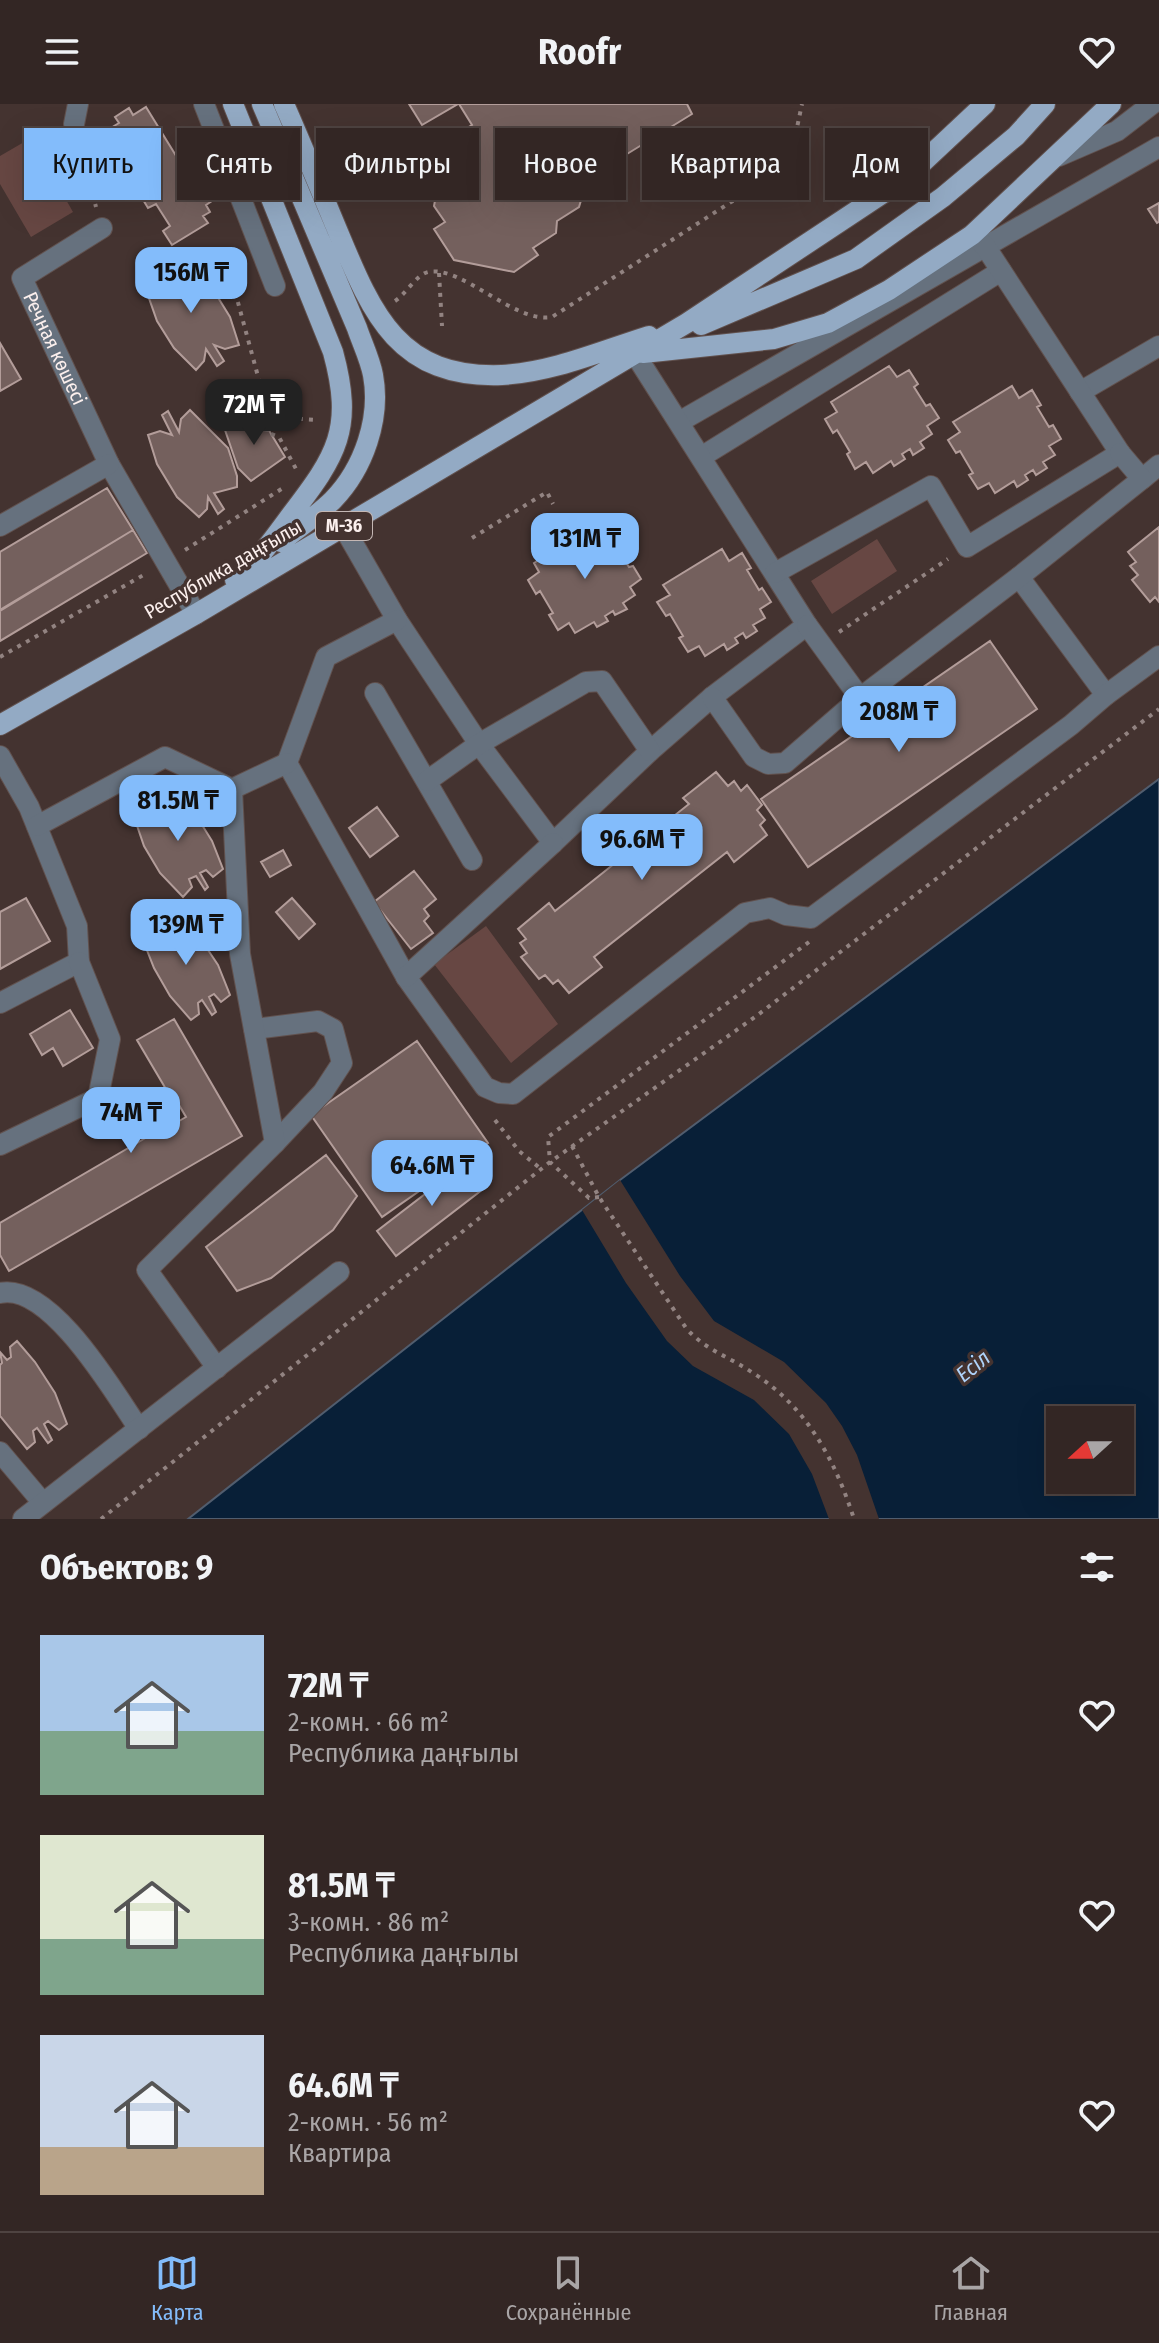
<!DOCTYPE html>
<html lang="ru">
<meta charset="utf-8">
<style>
body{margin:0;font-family:"Fira Sans Condensed",sans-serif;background:#3e3231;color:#f1f3f6;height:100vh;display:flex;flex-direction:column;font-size:30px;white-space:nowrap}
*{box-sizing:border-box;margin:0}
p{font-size:26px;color:#a9a5a6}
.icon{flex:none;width:44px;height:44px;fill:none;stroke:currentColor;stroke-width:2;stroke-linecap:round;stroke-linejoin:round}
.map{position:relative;height:1415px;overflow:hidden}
.sheet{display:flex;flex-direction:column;background:#332624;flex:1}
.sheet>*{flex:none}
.banner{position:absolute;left:24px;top:24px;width:1112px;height:72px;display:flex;gap:16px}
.needle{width:52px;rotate:249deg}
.fabs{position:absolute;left:1046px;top:1302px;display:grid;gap:16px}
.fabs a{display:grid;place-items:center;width:88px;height:88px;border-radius:0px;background:#332624;box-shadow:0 8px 32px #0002,0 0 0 2px #4e4341;font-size:40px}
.price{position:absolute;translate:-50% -68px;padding:0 18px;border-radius:16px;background:#83bcfb;color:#111;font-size:26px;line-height:52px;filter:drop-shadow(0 2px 4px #0008)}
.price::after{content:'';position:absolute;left:50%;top:48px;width:24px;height:18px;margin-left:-12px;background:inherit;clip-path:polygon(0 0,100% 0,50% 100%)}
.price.selected{background:#222;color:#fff}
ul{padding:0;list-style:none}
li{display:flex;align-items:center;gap:24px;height:200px;padding:0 40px}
li span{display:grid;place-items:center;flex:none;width:224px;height:160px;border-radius:0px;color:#555}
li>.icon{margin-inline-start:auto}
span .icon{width:96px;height:96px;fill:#fffc;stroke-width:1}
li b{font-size:34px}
h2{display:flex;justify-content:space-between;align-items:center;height:96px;padding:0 40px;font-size:34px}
.tag{padding:0 28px;border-radius:0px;background:#332624;box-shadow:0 8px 32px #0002,0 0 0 2px #4e4341;font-size:28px;line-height:72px}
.tag.selected{background:#83bcfb;color:#111}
header{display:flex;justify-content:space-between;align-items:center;height:104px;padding:0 40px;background:#332624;font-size:36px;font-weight:700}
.dock{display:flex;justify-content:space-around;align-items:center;height:112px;border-top:2px solid #4e4341;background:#332624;font-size:22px;color:#a9a5a6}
.dock a{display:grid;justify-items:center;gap:4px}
.dock .selected{color:#83bcfb}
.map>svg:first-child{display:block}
.green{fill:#674743}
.water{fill:#081f37;stroke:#515d6e;stroke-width:2;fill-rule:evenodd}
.pier{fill:#443330}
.building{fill:#74605d;stroke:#b39d9a;stroke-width:2}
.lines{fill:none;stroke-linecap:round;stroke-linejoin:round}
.minor-casing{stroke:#61514e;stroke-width:22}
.major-casing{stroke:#61514e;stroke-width:22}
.path{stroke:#928381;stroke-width:4;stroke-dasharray:4 6;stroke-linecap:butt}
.minor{stroke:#66717e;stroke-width:20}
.major{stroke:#93aac4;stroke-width:20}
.labels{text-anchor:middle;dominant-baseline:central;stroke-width:7;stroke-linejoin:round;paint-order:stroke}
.shield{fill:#443330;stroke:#c4b7b4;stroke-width:2}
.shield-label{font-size:18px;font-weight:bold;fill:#fbefed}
.street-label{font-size:20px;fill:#fbefed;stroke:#443330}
.water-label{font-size:22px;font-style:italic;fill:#afd3fa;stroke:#443330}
</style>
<header><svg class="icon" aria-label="menu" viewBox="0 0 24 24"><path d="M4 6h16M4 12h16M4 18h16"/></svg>Roofr<svg class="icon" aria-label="heart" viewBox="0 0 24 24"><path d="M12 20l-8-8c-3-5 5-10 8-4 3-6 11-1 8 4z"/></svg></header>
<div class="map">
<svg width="1159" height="1415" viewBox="0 0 1159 1415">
<rect width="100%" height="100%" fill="#443330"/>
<path class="green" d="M31,34L73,108L31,133L0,80V52Z
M877,435L897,467L832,510L811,477Z
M486,822L558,920L511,959L434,860Z"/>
<path class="water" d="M1159,675V1415H188L620,1076ZM1060,1316H1120V1376H1060Z"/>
<path class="pier" d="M620,1076L680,1172L714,1217L784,1258L826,1299L842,1322L857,1351L879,1415H829L812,1370L789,1330L754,1296L693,1262L667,1237L626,1179L582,1106Z"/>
<path class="building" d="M409,0H458L422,21Z
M459,0H687L692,10L601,66L589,48L570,59L585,83L579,103L557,117L556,129L533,144L538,151L514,168L454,156L434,125L445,118L434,102L437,86L426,72L436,42L472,21Z
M146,3L199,89L205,85L212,97L206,101L210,108L203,112L208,119L172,141L163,127L170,122L156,100L148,104L139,89L146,84L131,59L110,72L89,37L119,19L115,13L129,4L133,11Z
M1159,99V118L1157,119L1148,105Z
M186,157L209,179L230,213L239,241L225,245L214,241L224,257L217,262L206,245L204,257L196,266L174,244L157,217L143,177L167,178L157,162L163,158L174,174Z
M0,239L21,275L0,287Z
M889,262L897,273L909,266L918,280L914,283L926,302L930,300L939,314L927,322L932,330L920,338L924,344L913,351L910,345L902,350L905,355L894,362L891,357L873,369L866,358L855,365L847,350L850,348L837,326L833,329L825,315L837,308L831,298Z
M1012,282L1019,294L1032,286L1041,301L1037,303L1049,323L1053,321L1061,335L1049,342L1055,351L1043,358L1047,364L1036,371L1033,366L1025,371L1028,376L1017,383L1014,377L995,389L989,379L978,385L969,371L973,369L960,347L956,349L948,336L960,328L953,318Z
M190,306L228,344L237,372V383L214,389L224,405L218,410L208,393L207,405L199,413L177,393L157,360L148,331L160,327L172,331L162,311L168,307L179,328L181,315Z
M259,310L285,353L251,377L238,364L225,326Z
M107,384L133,426L0,506V448Z
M592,423L599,434L612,427L621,441L617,444L629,463L633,462L641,475L630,483L635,491L623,499L627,505L615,511L613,507L605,512L608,517L597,523L594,518L575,529L569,519L558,526L549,511L553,509L540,487L536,490L528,476L539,468L534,459Z
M1159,423V498L1155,493L1150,498L1132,476L1138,471L1130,462L1136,458L1128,448Z
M133,426L147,449L0,537V507Z
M722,445L729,457L742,449L751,464L747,466L759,486L762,484L771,498L760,505L765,514L753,521L757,527L746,534L743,529L735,534L738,539L727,546L724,540L705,552L699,542L688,548L679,534L683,532L670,510L666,512L657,498L670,491L663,481Z
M990,537L1037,605L808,763L761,695Z
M716,668L728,682L734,677L741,687L747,681L762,701L757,706L765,716L760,721L767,731L734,758L727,748L594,853L602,863L569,889L558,876L553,880L545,871L539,875L521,853L527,849L520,839L526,835L518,825L549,799L555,807L689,700L683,694Z
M174,685L194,708L212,737L223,765L213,773L206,766L200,769L208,783L205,786L196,772L189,775L192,783L183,793L160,769L144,742L132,707L145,706L154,711L158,709L148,694L153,691L161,705L166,703L165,695Z
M377,703L398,732L370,753L349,724Z
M283,746L291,761L270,773L261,758Z
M414,767L436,795L424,805L429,812L424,817L433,829L411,845L374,798Z
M26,794L50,837L0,865V808Z
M292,794L315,820L299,835L276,808Z
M184,810L218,861L230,891L221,898L214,890L209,893L216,908L212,911L202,896L198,899L199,910L191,916L170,892L154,864L141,831L155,830L163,834L167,832L159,818L162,816L172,828L177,813Z
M70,906L93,944L63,962L53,944L42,951L30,930Z
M174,915L242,1032L9,1167L0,1151V1119L166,1022L163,1017L175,1010L179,1017L186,1013L176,996L173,997L137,936Z
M417,937L488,1039L382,1113L311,1011Z
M326,1051L357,1092L333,1126L271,1174L237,1187L206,1143Z
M468,1057L487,1082L396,1152L377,1127Z
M17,1237L35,1258L55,1289L67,1320L59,1326L48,1317L44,1320L52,1336L48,1339L37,1324L33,1327L35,1338L27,1345L0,1312V1261L2,1259L0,1248L7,1256L11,1253L10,1243Z"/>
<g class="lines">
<g class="minor-casing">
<g id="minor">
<path d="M204,0L275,182"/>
<path d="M74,20L78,0"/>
<path d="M1059,52L1117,27L1152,0"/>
<path id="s1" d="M102,124L22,174L109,360L196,510"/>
<path d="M1080,288L1159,242"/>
<path d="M679,318L1159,43"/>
<path d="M701,353L1001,167"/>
<path d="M1142,375L1159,361"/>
<path d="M0,422L109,360"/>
<path d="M343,422L397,516L479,640L553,739L650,647L712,593L807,521L635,250"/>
<path d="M775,469L931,382L967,443L1120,349L985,142L972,131"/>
<path d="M1019,473L1106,591"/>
<path d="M397,516L326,553L287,659L406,873L485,983L499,989L513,990L745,809L770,804L786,811L811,814L1071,621L1106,591L1159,552"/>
<path d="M807,521L860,594L1019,473L1142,375L1120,349"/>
<path d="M375,589L472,756"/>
<path d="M712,593L754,653L768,660L785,659L860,594"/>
<path d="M0,652L29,703L77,822L79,858L0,899"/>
<path d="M427,677L479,640L586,578L602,577L650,647"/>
<path d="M37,722L165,653L232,685L287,659"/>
<path d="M406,873L553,739"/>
<path d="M254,925L318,917L333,925L342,959L323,988L275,1039"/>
<path d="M0,1041L98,994L110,935L79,858"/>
<path d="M0,1189C50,1178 114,1288 139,1325"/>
<path d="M217,1264L147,1166L275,1039L240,850L232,685"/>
<path d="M0,1348L43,1399"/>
<path d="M23,1415L339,1168"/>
</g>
</g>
<g class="major-casing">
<path id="major" d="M233,0L333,248C354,325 337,351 291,411C274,434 258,457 235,476
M262,0L357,224C362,239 370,255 373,271C381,314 364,364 333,396C318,411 298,424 281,438
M284,0C302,41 319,82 336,123C371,207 396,275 502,271C553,268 601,247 649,232
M701,221L856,155L943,93L1016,32L1045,0
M643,249L774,235L828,219L889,186L972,131L1111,0
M0,621L196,510L687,219L906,74L985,0"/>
</g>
<path class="path" d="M80,42L96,103
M230,169L269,313L266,328L279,333L296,365
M439,169L442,222
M395,197C406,190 416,171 428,168C462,161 515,220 552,213L784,64L791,52L802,0
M269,313L317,316
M472,434L547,388L553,400
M185,446L283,384
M839,528L948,455
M0,553L147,469
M495,1016L519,1047L541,1065
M572,1042L599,1093L686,1224C705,1246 730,1253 753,1269C807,1303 835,1356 854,1415
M599,1093L589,1094L550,1058L548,1033L813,835
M101,1415L550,1058L755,913L1159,605"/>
<use href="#minor" class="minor"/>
<use href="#major" class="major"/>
</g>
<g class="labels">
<rect class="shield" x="316" y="408" width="56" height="28" rx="6"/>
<g class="shield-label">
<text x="344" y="422">M-36</text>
</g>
<g class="street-label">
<text stroke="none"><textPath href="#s1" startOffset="172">Речная көшесі</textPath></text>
<text transform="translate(223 465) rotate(-30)">Республика даңғылы</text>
</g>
<g class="water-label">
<text transform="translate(973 1262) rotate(-39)">Есіл</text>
</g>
</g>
</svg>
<div class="fabs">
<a><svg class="needle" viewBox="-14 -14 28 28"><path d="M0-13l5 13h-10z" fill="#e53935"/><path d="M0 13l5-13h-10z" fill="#a9a5a6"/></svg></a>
</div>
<b class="price" style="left:191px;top:211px">156M ₸</b>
<b class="price selected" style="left:254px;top:343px">72M ₸</b>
<b class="price" style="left:585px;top:477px">131M ₸</b>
<b class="price" style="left:899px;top:650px">208M ₸</b>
<b class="price" style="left:178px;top:739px">81.5M ₸</b>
<b class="price" style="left:642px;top:778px">96.6M ₸</b>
<b class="price" style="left:186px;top:863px">139M ₸</b>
<b class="price" style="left:131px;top:1051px">74M ₸</b>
<b class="price" style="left:432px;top:1104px">64.6M ₸</b>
<div class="banner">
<a class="tag selected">Купить</a>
<a class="tag">Снять</a>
<a class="tag">Фильтры</a>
<a class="tag">Новое</a>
<a class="tag">Квартира</a>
<a class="tag">Дом</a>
</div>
</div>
<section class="sheet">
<h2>Объектов: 9<svg class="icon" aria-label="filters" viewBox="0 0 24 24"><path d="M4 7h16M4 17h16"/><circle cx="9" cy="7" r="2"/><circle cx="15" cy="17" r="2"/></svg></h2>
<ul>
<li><span style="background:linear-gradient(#a9c7e8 60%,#7fa58c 0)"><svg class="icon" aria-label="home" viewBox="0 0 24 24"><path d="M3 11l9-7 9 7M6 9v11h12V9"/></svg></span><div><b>72M ₸</b><p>2-комн. · 66 m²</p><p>Республика даңғылы</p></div><svg class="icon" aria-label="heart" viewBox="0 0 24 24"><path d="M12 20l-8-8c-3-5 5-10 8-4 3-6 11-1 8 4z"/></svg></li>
<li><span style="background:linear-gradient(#dfe7d0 65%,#7fa58c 0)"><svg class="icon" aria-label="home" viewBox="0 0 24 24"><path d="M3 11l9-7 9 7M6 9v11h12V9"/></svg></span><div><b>81.5M ₸</b><p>3-комн. · 86 m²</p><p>Республика даңғылы</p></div><svg class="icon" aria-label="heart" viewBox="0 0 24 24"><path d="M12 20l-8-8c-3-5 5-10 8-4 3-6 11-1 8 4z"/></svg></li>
<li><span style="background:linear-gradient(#c9d6e8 70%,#b9a48a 0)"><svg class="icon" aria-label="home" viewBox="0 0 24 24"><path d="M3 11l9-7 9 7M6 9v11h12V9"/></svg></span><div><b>64.6M ₸</b><p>2-комн. · 56 m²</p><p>Квартира</p></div><svg class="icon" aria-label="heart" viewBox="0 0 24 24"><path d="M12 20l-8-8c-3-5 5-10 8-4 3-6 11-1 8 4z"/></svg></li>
</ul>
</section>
<nav class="dock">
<a class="selected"><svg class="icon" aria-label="map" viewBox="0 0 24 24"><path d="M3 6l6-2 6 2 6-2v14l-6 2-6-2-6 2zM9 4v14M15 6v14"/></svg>Карта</a>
<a><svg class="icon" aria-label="saved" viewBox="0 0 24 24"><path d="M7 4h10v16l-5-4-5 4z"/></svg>Сохранённые</a>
<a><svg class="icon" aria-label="home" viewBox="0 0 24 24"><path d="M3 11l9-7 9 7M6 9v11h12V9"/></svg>Главная</a>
</nav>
